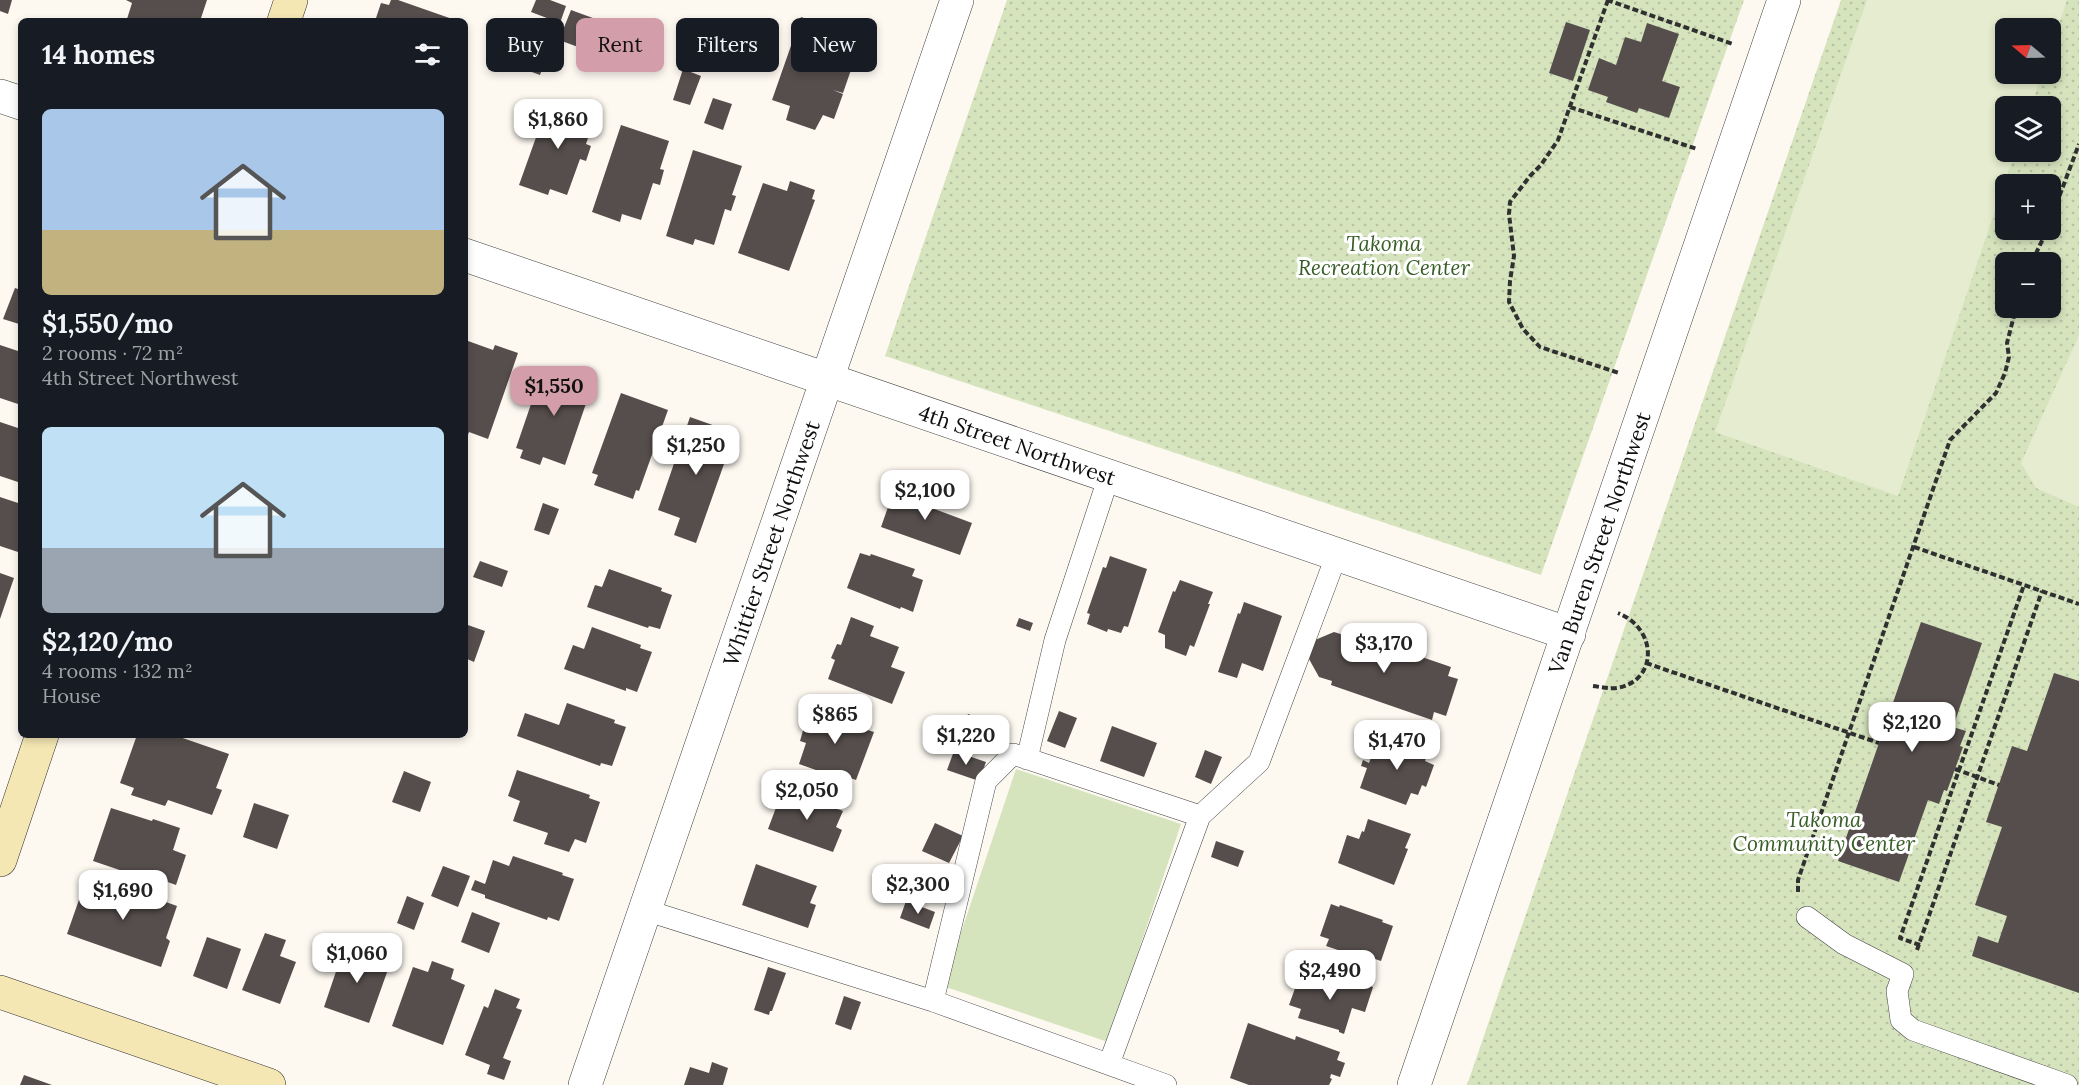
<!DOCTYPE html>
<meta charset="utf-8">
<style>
body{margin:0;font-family:Lora,serif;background:#242831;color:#f1f3f6;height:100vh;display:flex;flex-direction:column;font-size:22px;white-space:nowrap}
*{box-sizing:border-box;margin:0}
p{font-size:20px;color:#9ea1a6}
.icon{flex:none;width:33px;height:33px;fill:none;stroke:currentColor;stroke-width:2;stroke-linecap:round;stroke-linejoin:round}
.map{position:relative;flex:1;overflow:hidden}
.side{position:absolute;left:18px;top:18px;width:450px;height:720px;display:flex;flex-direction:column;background:#171b24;border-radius:9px;box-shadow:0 3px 9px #0003}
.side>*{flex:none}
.top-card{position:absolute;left:486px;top:18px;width:570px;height:54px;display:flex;gap:12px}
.needle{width:39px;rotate:289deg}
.controls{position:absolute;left:1995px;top:18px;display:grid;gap:12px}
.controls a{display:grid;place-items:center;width:66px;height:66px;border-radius:9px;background:#171b24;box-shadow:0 3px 9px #0003;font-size:30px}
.price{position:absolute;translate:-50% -51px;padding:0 14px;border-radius:12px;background:#fff;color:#222;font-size:20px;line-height:39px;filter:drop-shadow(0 2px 3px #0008)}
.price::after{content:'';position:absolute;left:50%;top:36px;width:18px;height:14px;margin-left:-9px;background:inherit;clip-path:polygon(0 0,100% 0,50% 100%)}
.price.active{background:#d39ea9;color:#111}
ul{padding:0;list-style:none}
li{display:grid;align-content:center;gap:12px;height:318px;padding:0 24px}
li span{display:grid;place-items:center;height:186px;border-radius:9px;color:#555}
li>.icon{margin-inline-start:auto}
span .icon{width:108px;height:108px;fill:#fffc;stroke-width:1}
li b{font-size:26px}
h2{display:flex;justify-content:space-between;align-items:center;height:72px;padding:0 24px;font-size:26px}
.pill{padding:0 21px;border-radius:9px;background:#171b24;box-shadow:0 3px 9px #0003;font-size:21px;line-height:54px}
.pill.active{background:#d39ea9;color:#111}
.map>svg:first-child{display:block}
.grass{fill:#d6e4be}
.park{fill:url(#park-dots);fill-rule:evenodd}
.pitch{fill:#e6eccf}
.building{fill:#554e4c}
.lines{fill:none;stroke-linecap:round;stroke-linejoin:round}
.lane-casing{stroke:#414141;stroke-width:22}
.street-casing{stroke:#414141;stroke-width:34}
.secondary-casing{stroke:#303030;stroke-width:34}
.path{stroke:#303030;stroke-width:4;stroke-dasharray:6 3;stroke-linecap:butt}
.lane{stroke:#fff;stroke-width:21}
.street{stroke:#fff;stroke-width:33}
.secondary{stroke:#f5e7b4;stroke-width:33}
.labels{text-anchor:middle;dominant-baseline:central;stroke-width:6;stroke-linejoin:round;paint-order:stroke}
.park-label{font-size:21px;font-style:italic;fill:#385e26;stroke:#fff}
.street-label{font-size:21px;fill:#0e0e0e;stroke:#fff}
</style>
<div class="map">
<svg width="2079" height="1085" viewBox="0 0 2079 1085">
<defs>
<pattern id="park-dots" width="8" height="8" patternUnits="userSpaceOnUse" patternTransform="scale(1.5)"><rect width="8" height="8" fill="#d6e4be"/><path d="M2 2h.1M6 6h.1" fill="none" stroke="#b6c2a2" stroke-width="1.8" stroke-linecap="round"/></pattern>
</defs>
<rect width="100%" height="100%" fill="#fdf9f1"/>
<path class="grass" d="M1016,769L1181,824L1108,1042L943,986Z"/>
<path class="park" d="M1007,0H1744L1541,575L885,356Z
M1841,0H2079V1085H1467ZM2006,28H2050V74H2006ZM2006,106H2050V152H2006ZM2006,184H2050V230H2006ZM2006,262H2050V308H2006Z"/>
<path class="pitch" d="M1867,0H2067L2051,48L2050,28H2006V74H2042L2031,106H2006V152H2015L1898,496L1715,432Z
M2079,335V507L2036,488L2021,463Z"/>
<path class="building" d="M0,0H12L8,14L0,11Z
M126,0H207L200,21H131L127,19L132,3Z
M391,0H398L458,21H375L381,3L389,5Z
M536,0H550L566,6L560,23L531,12Z
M571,10L601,21L589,51L559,40Z
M801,17L851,34L850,38L861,42L852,65L841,61L840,63L852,67L843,93L833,90L843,94L834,119L823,115L815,130L786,120L790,106L772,100Z
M1566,22L1590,30L1573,81L1549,73Z
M1647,23L1679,34L1662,81L1680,87L1669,118L1639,108L1637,113L1606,102L1608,97L1588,90L1599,58L1616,65L1625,37L1641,42Z
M521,35L550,46L540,75L510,64Z
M683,69L701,76L690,105L673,100Z
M713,98L732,104L723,130L704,123Z
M549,101L595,117L586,144L591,146L586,161L580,159L567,195L550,189L548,195L519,185Z
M621,125L669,141L660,169L664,170L660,185L653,183L641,220L622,214L620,222L592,212Z
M693,150L742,166L732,195L736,196L731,211L725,209L714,245L695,239L693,245L666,236Z
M790,181L815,190L812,199L815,200L789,271L738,253L763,183L787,191Z
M15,288L21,290V328L18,327L19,324L3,319Z
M468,341L493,350L495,345L518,353L488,439L469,432L465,443V351Z
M0,345L21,352V405L0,398Z
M544,366L593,383L565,465L543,457L540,465L520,458L523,450L516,448Z
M621,393L668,410L639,491L636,490L633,499L594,485L598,475L592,473Z
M690,417L735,433L696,543L674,535L680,518L658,510Z
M0,422L21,429V483L0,476Z
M906,482L926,489L921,504L972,523L960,555L881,527L893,493L901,496Z
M0,497L21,504V553L0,546Z
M543,503L559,509L549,535L534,530Z
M860,553L870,556L871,554L915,569L912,576L923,580L913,612L901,607L900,609L847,588Z
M1110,556L1147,569L1128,627L1124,626L1121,633L1108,629L1107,632L1087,624L1090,614L1087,613L1103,567L1106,568Z
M480,561L508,571L502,587L473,577Z
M609,569L662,588L661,591L672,595L660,629L649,626L648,628L587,607L595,585L602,587Z
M0,573L14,578L0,619Z
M1180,580L1213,592L1208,604H1210L1194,647L1190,645L1186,656L1165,648V635L1158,632L1173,591L1175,592Z
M1244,602L1282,616L1263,671L1242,663L1237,678L1218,672L1238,613L1240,614Z
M851,617L874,626L870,636L899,647L891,667L905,672L892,704L828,679L835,660L831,658L837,644L841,645Z
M1019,618L1033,623L1030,631L1016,626Z
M1921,622L1982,643L1953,727L1966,731L1960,746L1963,747L1947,791L1944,790L1939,804L1928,800L1899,882L1838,861Z
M465,624L485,631L474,662L465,658Z
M592,627L641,645L640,648L652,652L637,692L626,688V691L564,669L573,645L584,649Z
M1334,632L1347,636L1349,632L1451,667L1448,676L1458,679L1446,716L1434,712L1432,720L1331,685L1332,681L1319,677L1309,659L1315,640Z
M2054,673L2079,681V993L1972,956L1978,936L1998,943L2007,916L1975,905L2002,827L1986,822L2012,746L2027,751Z
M567,703L615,720L614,723L626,727L612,766L601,763L600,766L517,736L525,713L559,725Z
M819,708L863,723L861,728L874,732L856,780L845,776L844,780L799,764L806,743L800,741L804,727L811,729Z
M1059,711L1077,718L1065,748L1047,741Z
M968,714L997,725L990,742L962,731Z
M1112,726L1157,743L1144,777L1100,761Z
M137,735H174L229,754L216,788L222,790L212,815L168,800L165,806L131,795L134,788L120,783Z
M1398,738L1429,749L1425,761L1434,765L1426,787L1422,785L1418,795L1411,793L1406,805L1360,788L1367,768L1361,766L1363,760L1369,763L1376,744L1394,751Z
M1205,750L1222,757L1211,784L1195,777Z
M954,751L986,762L979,781L947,770Z
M517,770L590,795L589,798L600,802L586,843L575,839L569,852L544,844L548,833L513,821L520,801L508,796Z
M404,771L431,782L420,812L392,802Z
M783,789L843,811L836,827L842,830L833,852L768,829Z
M254,803L289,815L277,849L243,837Z
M111,808L152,821L153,819L180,828L173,850L186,855L176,885L162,880L161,884L93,861Z
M1368,819L1411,834L1405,848L1408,849L1394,885L1338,863L1347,835L1359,839L1362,831L1364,832Z
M935,823L963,836L949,863L922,851Z
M1216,841L1244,851L1238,867L1211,857Z
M513,856L563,873L562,875L574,879L559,921L548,917L547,920L485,898V895L471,890L475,880L485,884L493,860L509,866Z
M756,864L817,886L810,903L816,905L808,928L742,905Z
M443,866L470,876L458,907L431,896Z
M88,874L177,906L166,938L170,941L161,967L67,934Z
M407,896L424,903L414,930L397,923Z
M906,901L935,912L929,929L900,918Z
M1331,904L1339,907L1340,905L1383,920L1382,922L1393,926L1381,961L1369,957L1368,960L1326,946L1329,939L1320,936Z
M472,912L500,923L489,953L461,942Z
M265,933L286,940L280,956L296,962L280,1004L242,990Z
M207,937L241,949L227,989L193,976Z
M345,945L391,961L369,1023L324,1007Z
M432,961L454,969L451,979L465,985L443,1045L392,1026L413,967L428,972Z
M768,967L786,973L772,1011H770L769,1015L754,1010Z
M1312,976L1337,986L1341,976L1373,987L1365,1012L1352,1008L1344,1034L1339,1032V1030L1298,1018L1301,1009L1289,1005L1298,980L1310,984Z
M495,989L520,999L516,1008L522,1010L503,1058L511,1061L504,1080L487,1074L490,1065L465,1055L484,1006L488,1008Z
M844,996L861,1002L851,1030L835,1024Z
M1248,1023L1295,1040L1296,1036L1340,1052L1337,1060L1345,1063L1340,1077L1331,1074L1330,1078L1332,1079L1329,1085H1249L1230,1078Z
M712,1062L728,1068L723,1085H684L690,1067L709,1073Z
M24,1075L52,1085H20Z"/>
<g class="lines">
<g class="lane-casing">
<path id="lane" d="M1027,759L1055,640L1109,476
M645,910L933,1001L1166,1085
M1807,917L1844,944L1903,974L1897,991L1901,1020L1913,1030L2067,1085
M933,1001L986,781L1013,754L1200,816
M1109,1064L1200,816L1259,762L1337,554"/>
</g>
<g class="street-casing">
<g id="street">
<path d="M0,96L21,103"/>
<path id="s1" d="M465,255L1569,634"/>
<path id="s2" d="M585,1085L957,0"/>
<path id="s3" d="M1414,1085L1784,0"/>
</g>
</g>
<g class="secondary-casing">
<path id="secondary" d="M284,21L291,0
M0,860L42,735
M0,992L269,1085"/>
</g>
<path class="path" d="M1607,0L1733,44
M1608,0L1558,140L1541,165L1530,176L1510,202L1509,214L1514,256L1510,281L1509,302L1523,329L1540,347L1619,373
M1570,107L1697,149
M2050,221L2079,144
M2032,262L2047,230
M1914,547L2079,604
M1646,663L1879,743
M1593,686C1601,687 1609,689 1617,688C1658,681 1658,629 1618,613
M1955,769L1999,785
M1798,892V880L1950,440L1996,393L2005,373L2009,357L2007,343L2016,308
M1920,945L1900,938L2024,585
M1917,950L2042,591"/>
<use href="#lane" class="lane"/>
<use href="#street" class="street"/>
<use href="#secondary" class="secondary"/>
</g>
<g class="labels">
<g class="park-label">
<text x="1384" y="243">Takoma<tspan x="1384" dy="24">Recreation Center</tspan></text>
<text x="1824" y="819">Takoma<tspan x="1824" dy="24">Community Center</tspan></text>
</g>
<g class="street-label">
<text stroke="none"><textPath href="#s1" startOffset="584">4th Street Northwest</textPath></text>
<text stroke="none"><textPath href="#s2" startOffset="573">Whittier Street Northwest</textPath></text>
<text stroke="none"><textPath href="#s3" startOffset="573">Van Buren Street Northwest</textPath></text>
</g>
</g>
</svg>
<div class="controls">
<a><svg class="needle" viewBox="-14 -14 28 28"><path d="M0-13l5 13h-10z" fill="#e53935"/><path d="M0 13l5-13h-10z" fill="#9ea1a6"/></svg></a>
<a><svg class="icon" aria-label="layers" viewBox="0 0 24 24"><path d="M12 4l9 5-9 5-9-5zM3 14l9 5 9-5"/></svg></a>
<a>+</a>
<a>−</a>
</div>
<b class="price" style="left:558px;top:150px">$1,860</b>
<b class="price active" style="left:554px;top:417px">$1,550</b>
<b class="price" style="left:696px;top:476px">$1,250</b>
<b class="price" style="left:925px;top:521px">$2,100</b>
<b class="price" style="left:1384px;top:674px">$3,170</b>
<b class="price" style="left:835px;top:745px">$865</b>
<b class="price" style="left:1912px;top:753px">$2,120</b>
<b class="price" style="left:966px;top:766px">$1,220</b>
<b class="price" style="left:1397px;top:771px">$1,470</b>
<b class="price" style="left:807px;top:821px">$2,050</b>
<b class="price" style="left:918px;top:915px">$2,300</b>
<b class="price" style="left:123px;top:921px">$1,690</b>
<b class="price" style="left:357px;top:984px">$1,060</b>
<b class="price" style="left:1330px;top:1001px">$2,490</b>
<div class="top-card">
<a class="pill">Buy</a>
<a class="pill active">Rent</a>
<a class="pill">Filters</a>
<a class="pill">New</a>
</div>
<section class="side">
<h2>14 homes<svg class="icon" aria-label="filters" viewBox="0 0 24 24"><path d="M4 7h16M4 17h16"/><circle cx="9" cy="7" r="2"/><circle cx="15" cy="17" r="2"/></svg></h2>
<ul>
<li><span style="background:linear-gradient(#a9c7e8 65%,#c2b280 0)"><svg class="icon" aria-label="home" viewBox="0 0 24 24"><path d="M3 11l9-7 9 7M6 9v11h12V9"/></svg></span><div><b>$1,550/mo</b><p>2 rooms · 72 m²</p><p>4th Street Northwest</p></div></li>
<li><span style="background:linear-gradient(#bfe0f5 65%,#9aa5b1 0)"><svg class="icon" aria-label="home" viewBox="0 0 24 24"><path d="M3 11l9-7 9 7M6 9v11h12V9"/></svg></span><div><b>$2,120/mo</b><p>4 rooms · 132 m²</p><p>House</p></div></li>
</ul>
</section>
</div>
